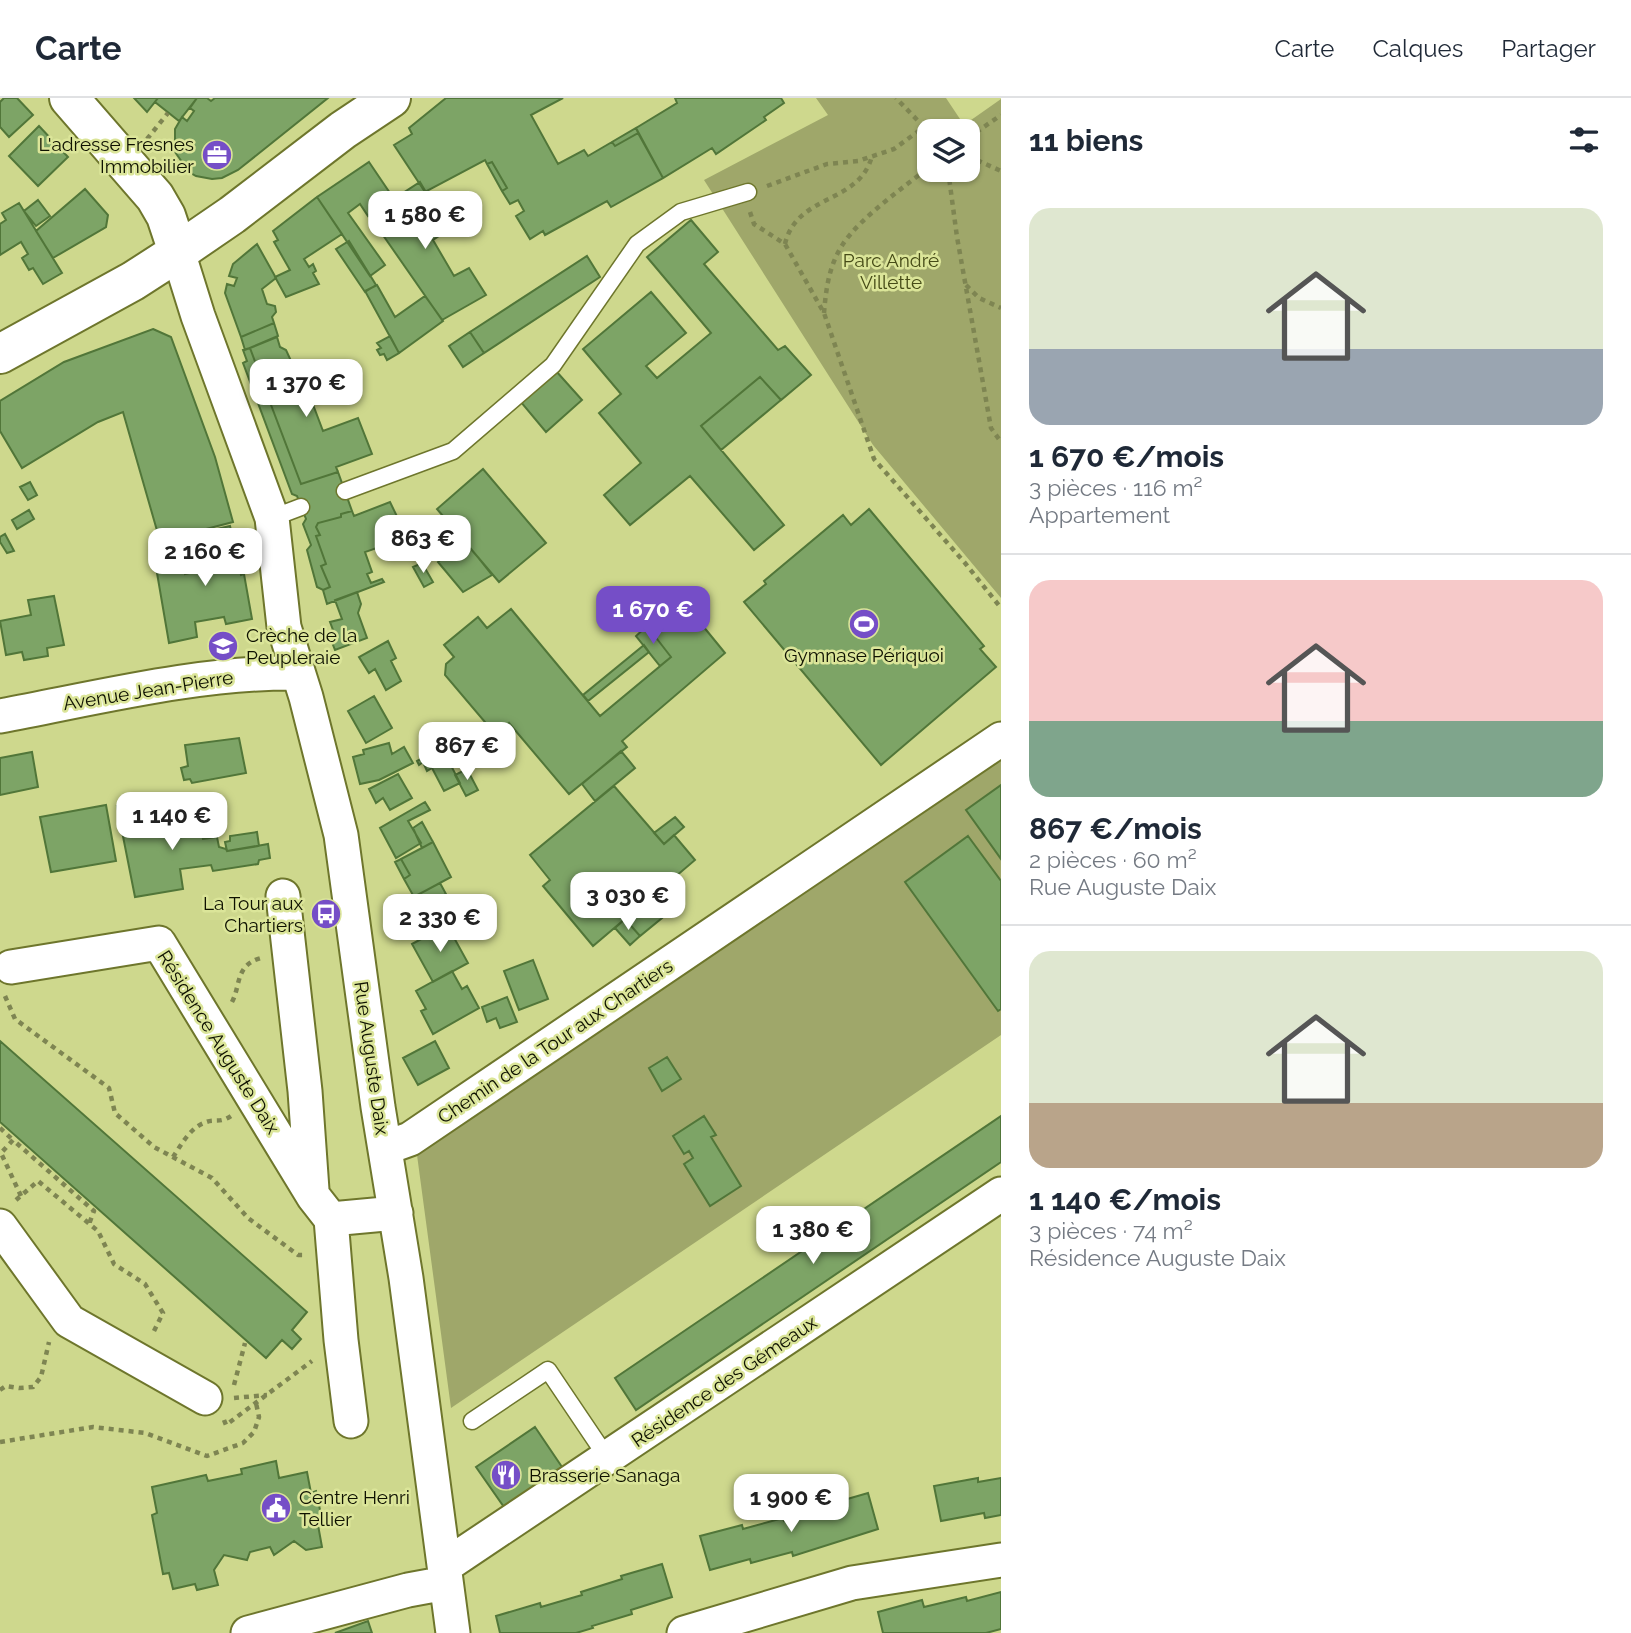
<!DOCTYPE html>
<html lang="fr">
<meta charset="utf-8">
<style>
body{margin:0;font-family:Raleway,sans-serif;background:#f6f6f7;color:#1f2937;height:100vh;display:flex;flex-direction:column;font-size:26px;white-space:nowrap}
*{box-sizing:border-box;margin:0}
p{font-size:23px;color:#747a83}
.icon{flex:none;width:38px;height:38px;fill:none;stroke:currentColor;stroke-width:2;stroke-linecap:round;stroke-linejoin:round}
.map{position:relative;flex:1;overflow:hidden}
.panel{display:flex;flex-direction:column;background:#fff;width:630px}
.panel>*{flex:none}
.buttons{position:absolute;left:917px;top:21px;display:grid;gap:14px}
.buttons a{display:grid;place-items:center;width:63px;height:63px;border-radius:14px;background:#fff;box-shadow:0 2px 5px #0004;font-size:35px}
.price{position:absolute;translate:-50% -60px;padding:0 16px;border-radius:14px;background:#fff;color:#222;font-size:23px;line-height:46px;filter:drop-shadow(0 2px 4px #0008)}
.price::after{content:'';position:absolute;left:50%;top:42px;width:21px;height:16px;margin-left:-10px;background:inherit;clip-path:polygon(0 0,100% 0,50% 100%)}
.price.current{background:#754ec7;color:#fff}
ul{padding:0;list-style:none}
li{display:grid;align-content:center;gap:14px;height:371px;padding:0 28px}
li+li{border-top:2px solid #e0e1e3}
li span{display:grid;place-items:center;height:217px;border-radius:21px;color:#555}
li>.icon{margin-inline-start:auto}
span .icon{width:126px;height:126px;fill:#fffc;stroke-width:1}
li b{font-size:30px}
h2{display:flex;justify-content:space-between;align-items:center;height:84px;padding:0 28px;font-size:30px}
header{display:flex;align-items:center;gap:42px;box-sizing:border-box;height:98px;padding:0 35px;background:#fff;border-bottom:2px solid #e0e1e3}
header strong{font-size:33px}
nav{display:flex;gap:38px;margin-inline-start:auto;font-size:24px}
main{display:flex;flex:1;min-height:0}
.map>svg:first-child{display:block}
.green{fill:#9fa76a;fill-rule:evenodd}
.building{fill:#7da466;stroke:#517639;stroke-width:2}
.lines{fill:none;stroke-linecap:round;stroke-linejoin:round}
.service-casing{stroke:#6e762c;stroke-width:19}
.minor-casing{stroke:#6e762c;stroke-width:37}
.tertiary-casing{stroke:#6e762c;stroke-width:42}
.path{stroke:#7e8552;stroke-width:4.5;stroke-dasharray:5 5;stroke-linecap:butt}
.service{stroke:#fff;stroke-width:16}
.minor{stroke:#fff;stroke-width:33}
.tertiary{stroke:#fff;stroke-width:38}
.labels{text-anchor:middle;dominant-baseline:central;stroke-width:5;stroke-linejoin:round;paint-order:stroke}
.poi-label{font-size:19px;fill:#0e1100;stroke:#dbe599;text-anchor:start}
.park-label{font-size:19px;fill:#464b17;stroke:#dbe599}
.street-label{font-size:19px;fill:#0e1100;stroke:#dbe599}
</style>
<header>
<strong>Carte</strong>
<nav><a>Carte</a><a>Calques</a><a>Partager</a></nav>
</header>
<main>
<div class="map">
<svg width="1001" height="1535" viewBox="0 0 1001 1535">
<rect width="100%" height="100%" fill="#ced88d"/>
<path class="green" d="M816,0H946L964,27L1001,1V500L873,347L704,82L828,17ZM929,33H968V72H929Z
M1001,660V937L451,1310L417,1057Z"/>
<path class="building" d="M4,0H17L33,17L9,39L0,29V4Z
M134,0H158L147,14Z
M158,0H197L179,23L155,4Z
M197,0H207L211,3L215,0H328L238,72L222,80L212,81L196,78L189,74L175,54V31L182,19L187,23L194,13L190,10Z
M446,0H563L531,17L558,66L584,52L588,58L612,44L615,48L638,35L663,80L611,109L607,103L545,137L543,133L530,141L516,118L524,113L518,102L510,106L502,93L507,90L492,64L487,66L485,62L425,94L394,47L412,36L409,30Z
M675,0H781L784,5L764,19L766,22L716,56L712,50L663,80L636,30L677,5Z
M39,28L68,59L38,88L9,58Z
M636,30L638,35L615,48L612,44Z
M369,64L394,101L368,118L360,106L348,115L385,167L370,178L317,99Z
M492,64L507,90L502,93L487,66Z
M420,84L448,132L433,142L454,178L469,170L486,197L442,222L369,117Z
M85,91L108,117L106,129L53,160L36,133Z
M317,99L342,136L304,161L309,169L313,166L316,173L313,175L319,186L286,199L275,179L290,172L274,144L278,142L273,133Z
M38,102L50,118L36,128L24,113Z
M19,105L62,175L43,186L33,170L29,172L22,160L28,156L21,144L0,157V126L6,122L2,115Z
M691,122L718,154L704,166L778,252L785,248L811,277L781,302L760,279L701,328L784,427L754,452L690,378L630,427L604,397L641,365L599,315L621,296L583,251L651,194L686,235L646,268L657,280L711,235L647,159Z
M349,143L376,187L365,194L336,151Z
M257,146L276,180L262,191L267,206L275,208L276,214L272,219L274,225L241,239L225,195L227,186L234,188L237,180L229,178L233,166Z
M587,158L600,179L484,255L470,234Z
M377,187L395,219L425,198L443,223L399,255L365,193Z
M274,225L278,238L245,252L241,239Z
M153,231L171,239L215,359L233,424L160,443L123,314L98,324L22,370L0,333V303L64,264Z
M470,234L484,255L463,269L449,248Z
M390,238L399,255L387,262L384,256L380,257L377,252L381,250L377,245Z
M277,239L280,249L286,252L298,278L304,298L309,296L323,333L358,320L372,356L336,369L338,374L301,386L265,291L267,287L264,279L260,277L250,250Z
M250,250L260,277L264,279L267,287L265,291L301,386L338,374L352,413L341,416V419L318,425L316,429L320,437L316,438L326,466L321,468L330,489L323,492L317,489L307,452L311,447L303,426L306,421L297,398L292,396L243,265L247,263L243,252Z
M556,273L582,302L546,334L520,303Z
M760,279L781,302L721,352L701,328Z
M483,371L546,445L499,484L437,411Z
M30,384L37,397L28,402L20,389Z
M390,404L405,435L392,440L394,444L365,454L372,474L367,476L371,485L382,481L384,484L327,506L323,492L330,489L321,468L326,466L316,438L320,437L316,429L318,425L341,419V416L352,413L354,418Z
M869,411L984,548L980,551L996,569L881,667L744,504L766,486L764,483L843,417L851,427Z
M29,412L34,421L17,431L12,422Z
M230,428L241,477L244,476L252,521L226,526L224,519L195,524L197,539L169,545L157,475L184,470L185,476L203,472L195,436Z
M5,436L14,453L7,455L0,444V439Z
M464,442L492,477L463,494L438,464Z
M422,465L433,484L424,489L413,469Z
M357,494L361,506L358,515L367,540L335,552L328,534L333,532L330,524L342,521L335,502Z
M54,498L64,547L47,550L48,558L24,562L22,554L6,557L0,523L31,517L28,502Z
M680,500L725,555L622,643L627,649L569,696L509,625L502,631L490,630L445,577L446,566L454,559L444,547L478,519L487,530L511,511L600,618L671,559L647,528Z
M647,528L671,559L660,568L636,538Z
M388,543L396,560L391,563L401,583L386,592L375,571L369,575L359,559Z
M644,547L649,554L588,603L583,597Z
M374,598L392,630L366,645L348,613Z
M239,640L246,675L192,685L190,681L184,682L181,670L188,668L185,647Z
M389,645L392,656L404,649L413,665L379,682L360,686L353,659L364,656L363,652Z
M442,650L460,685L444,693L432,670L427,673L423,664L419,667L417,663Z
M621,653L635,670L595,703L582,686Z
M32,654L38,689L0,697V660Z
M467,671L478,692L466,698L455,677Z
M398,676L412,700L390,712L383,700L376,705L369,691Z
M1001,687V761L966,712Z
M614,688L664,746L674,737L695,762L648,802L662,820L640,838L625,821L593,848L543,788L550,782L530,757Z
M152,702L157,728L166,726L168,741L202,736L203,741L217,739L219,749L226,751L227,753L268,746L270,760L259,762L258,766L213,773L211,767L180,771L183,791L135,799L117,708Z
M425,704L430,712L408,723L421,745L396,760L380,730Z
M106,707L116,763L51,774L40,719Z
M675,719L684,729L664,746L654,735Z
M422,724L433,744L422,750L413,730Z
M257,734L259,748L227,753L225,744L230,743V738Z
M968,738L1001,783V911L998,913L905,784Z
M433,744L451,779L414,799L404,781L410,777L401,761Z
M401,761L410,777L404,781L395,764Z
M440,785L446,796L440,799L453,823L423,839L404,804Z
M625,821L640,838L630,847L615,830Z
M447,827L468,865L433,884L412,846Z
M533,862L548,901L519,912L504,873Z
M452,873L462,891L467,888L479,910L433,936L421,913L426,911L416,893Z
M507,899L517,924L500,930L496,920L487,924L482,909Z
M0,943L307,1214L292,1232L301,1241L292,1251L282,1242L266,1260L0,1024Z
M435,943L449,970L418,987L403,960Z
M667,959L681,981L662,993L649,970Z
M704,1018L716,1037L711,1039L741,1088L710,1108L684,1066L693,1060L689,1053L684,1056L673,1038Z
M1001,1018V1064L636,1312L615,1280Z
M535,1329L562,1369L504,1409L476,1369Z
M276,1363L279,1380L307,1374L311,1395L316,1393L323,1426L318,1427L322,1449L306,1452L294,1443L274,1457L270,1449L250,1454L247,1462L224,1457L214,1472L218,1487L197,1492L195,1486L173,1491L169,1475L163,1476L152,1417L157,1415L152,1389L206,1377L208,1383L242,1376L241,1371Z
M978,1380V1384L1001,1380V1417L985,1420L984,1415L941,1423L934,1388Z
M868,1395L878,1431L793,1458L792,1454L751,1465L750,1461L710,1472L700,1438L742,1427L743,1431L783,1420L784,1423L824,1412L823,1408Z
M662,1466L672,1499L631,1512L632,1516L592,1528L593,1530L576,1535H500L496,1518L540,1505L541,1509L582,1497L581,1494L622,1481L621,1478Z
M1001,1494V1531L986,1535H883L878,1514L922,1502L924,1509L966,1499L967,1503Z
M368,1523L372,1535H335Z"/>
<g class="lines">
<g class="service-casing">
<path id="service" d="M345,393L453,353L553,267L637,146L681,114L748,94
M272,420L301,409
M472,1323L548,1272L608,1361"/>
</g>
<g class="minor-casing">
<path id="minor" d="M178,154L198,218L272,420L284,529L306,599L341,737L378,1009L406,1180L453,1535
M0,618C97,600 199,574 297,575
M283,798L305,993L312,1092
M11,869L159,845L313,1098L331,1121L341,1242L351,1323
M385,1050L410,1041L1001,641
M331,1121L396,1115
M0,1128L69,1223L205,1300
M445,1468L1001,1096
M248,1535L408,1492L446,1485
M684,1535L852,1485L1001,1462"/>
</g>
<g class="tertiary-casing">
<path id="tertiary" d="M69,0L155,99L166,118L178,154
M0,256L133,183L178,154L232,117L343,32L391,0"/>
</g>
<path class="path" d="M968,40L1001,17
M147,41L168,15
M968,58L1001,73
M948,72L957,139L991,330L1001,344
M767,88L827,66L858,63L894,51L924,29L896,0
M750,114L754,126L785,146L824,215L874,361L965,465L1001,510
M785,146C797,95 859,107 872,58
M966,187L979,200L1001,210
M824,215C826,191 829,167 843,146C861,119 903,90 929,69
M5,898L15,921L109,990L115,1015L154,1049L212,1080L248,1120L298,1157H305
M232,904C241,887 235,867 261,860
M0,1030L13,1042
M173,1059C181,1047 190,1030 204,1025C214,1020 219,1026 231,1018
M21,1098L1,1055L13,1042L94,1113L89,1126
M16,1102L38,1083L98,1133L114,1166L145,1186L163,1215L152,1237
M234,1287L245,1245
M0,1292L6,1288L19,1290L33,1289L41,1279L49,1244
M234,1300L267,1297
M224,1322L226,1327L312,1263
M0,1344L93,1329L145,1335L207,1358L243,1345L254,1334L259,1319L256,1305"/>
<use href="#service" class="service"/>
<use href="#minor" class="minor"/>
<use href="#tertiary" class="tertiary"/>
</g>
<defs>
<g id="office-disc" transform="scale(1.575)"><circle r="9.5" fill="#754ec7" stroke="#dbe599"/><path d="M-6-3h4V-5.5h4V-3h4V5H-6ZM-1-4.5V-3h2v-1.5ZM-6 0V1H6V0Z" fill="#fff"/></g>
<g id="stadium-disc" transform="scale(1.575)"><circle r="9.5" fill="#754ec7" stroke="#dbe599"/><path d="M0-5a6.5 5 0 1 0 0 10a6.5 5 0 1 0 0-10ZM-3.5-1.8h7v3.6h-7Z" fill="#fff"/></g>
<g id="school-disc" transform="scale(1.575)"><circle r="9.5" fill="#754ec7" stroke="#dbe599"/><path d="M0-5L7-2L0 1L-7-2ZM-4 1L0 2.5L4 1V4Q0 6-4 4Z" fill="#fff"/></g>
<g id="bus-disc" transform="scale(1.575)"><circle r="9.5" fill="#754ec7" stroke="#dbe599"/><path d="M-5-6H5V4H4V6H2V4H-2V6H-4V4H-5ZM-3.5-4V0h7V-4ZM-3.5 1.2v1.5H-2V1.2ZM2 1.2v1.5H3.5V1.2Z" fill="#fff"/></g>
<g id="restaurant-disc" transform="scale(1.575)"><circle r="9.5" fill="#754ec7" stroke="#dbe599"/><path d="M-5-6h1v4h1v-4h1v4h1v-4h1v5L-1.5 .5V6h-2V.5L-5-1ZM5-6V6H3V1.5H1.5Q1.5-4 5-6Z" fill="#fff"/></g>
<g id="civic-disc" transform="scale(1.575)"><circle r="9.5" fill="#754ec7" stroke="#dbe599"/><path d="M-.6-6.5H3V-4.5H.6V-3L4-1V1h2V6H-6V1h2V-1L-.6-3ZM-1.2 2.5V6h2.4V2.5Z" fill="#fff"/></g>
</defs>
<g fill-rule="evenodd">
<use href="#office-disc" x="217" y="57"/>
<use href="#stadium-disc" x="864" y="526"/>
<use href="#school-disc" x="223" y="548"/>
<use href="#bus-disc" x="326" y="816"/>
<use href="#restaurant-disc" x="506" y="1377"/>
<use href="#civic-disc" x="276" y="1410"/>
</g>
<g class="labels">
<g class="poi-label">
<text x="194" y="46" text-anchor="end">L'adresse Fresnes<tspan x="194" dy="22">Immobilier</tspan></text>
<text x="246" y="537">Crèche de la<tspan x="246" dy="22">Peupleraie</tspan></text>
<text x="864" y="557" text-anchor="middle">Gymnase Périquoi</text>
<text x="303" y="805" text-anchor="end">La Tour aux<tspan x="303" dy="22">Chartiers</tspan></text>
<text x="529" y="1377">Brasserie Sanaga</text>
<text x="299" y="1399">Centre Henri<tspan x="299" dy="22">Tellier</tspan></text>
</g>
<g class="park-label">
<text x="891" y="162">Parc André<tspan x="891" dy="22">Villette</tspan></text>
</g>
<g class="street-label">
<text transform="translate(148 592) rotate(-9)">Avenue Jean-Pierre</text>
<text transform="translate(555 943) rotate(-34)">Chemin de la Tour aux Chartiers</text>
<text transform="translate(219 944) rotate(58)">Résidence Auguste Daix</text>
<text transform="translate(372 960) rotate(82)">Rue Auguste Daix</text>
<text transform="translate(724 1283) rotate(-34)">Résidence des Gémeaux</text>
</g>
</g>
</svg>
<div class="buttons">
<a><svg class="icon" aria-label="layers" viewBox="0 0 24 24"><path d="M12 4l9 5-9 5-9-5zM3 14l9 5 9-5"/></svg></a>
</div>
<b class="price" style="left:425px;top:153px">1 580 €</b>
<b class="price" style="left:306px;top:321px">1 370 €</b>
<b class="price" style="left:423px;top:477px">863 €</b>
<b class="price" style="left:205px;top:490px">2 160 €</b>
<b class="price current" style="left:653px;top:548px">1 670 €</b>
<b class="price" style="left:467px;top:684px">867 €</b>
<b class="price" style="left:172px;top:754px">1 140 €</b>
<b class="price" style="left:628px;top:834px">3 030 €</b>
<b class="price" style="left:440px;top:856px">2 330 €</b>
<b class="price" style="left:813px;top:1168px">1 380 €</b>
<b class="price" style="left:791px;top:1436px">1 900 €</b>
</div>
<section class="panel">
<h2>11 biens<svg class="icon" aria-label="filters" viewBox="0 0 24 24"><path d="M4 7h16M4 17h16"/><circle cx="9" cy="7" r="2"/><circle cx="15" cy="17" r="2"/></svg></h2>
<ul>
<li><span style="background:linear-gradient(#dfe7d0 65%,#9aa5b1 0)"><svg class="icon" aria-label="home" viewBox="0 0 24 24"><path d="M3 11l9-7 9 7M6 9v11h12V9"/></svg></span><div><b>1 670 €/mois</b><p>3 pièces · 116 m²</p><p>Appartement</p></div></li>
<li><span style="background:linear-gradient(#f6c9c9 65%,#7fa58c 0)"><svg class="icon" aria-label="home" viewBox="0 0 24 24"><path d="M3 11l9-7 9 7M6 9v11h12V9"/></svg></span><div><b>867 €/mois</b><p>2 pièces · 60 m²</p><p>Rue Auguste Daix</p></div></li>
<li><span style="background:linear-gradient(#dfe7d0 70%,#b9a48a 0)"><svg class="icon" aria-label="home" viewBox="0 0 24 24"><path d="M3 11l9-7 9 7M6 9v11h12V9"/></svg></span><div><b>1 140 €/mois</b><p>3 pièces · 74 m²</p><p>Résidence Auguste Daix</p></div></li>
</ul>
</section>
</main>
